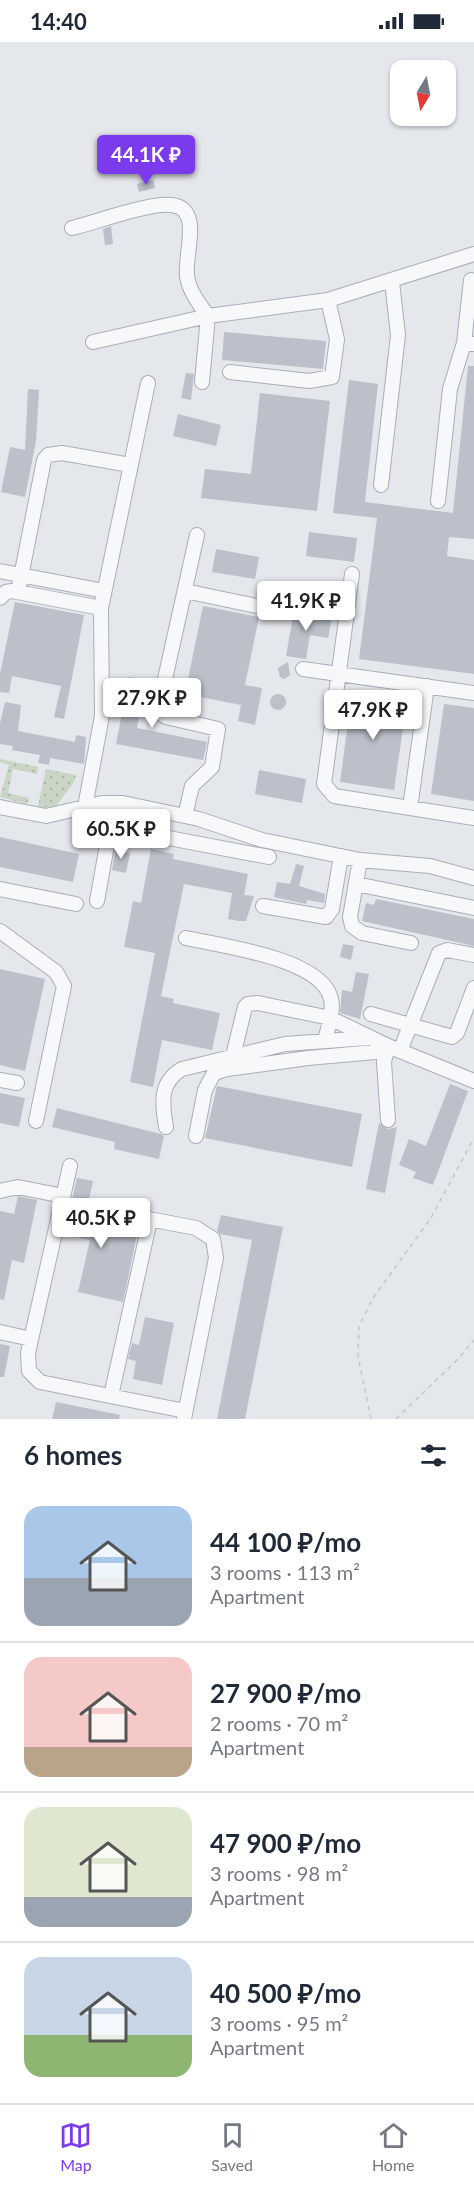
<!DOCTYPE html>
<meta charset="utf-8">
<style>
body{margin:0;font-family:Lato,sans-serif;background:#f6f6f7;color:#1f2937;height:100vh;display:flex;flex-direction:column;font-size:22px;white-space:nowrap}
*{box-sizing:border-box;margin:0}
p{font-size:20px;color:#747a83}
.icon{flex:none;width:33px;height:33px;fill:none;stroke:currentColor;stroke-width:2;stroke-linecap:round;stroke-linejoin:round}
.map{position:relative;height:1377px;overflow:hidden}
.drawer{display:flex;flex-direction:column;background:#fff;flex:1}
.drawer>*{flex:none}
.needle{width:39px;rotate:190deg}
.controls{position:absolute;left:390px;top:18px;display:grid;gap:12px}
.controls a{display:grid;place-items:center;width:66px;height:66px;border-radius:12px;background:#fff;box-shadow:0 2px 4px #0004;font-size:30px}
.price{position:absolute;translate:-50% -51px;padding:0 14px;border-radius:6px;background:#fff;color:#222;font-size:20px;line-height:39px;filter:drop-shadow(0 2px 3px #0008)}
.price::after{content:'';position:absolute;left:50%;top:36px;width:18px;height:14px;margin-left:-9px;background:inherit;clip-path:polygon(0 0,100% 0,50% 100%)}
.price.selected{background:#7c3aed;color:#fff}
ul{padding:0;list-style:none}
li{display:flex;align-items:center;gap:18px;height:150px;padding:0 24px}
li+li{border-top:2px solid #e0e1e3}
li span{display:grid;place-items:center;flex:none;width:168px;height:120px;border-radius:18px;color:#555}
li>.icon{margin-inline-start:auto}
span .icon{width:72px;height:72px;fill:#fffc;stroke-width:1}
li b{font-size:26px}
h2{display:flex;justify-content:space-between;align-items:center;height:72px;padding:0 24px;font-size:26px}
.status{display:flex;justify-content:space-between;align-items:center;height:42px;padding:0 30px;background:#fff;direction:ltr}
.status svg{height:16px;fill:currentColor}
.dock{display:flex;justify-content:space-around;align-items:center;height:84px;border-top:2px solid #e0e1e3;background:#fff;font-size:16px;color:#747a83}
.dock a{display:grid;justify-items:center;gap:3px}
.dock .selected{color:#7c3aed}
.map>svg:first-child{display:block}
.grass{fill:url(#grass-dots)}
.building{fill:#bbc0ca}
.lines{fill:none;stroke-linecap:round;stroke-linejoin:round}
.minor-casing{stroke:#a9aeb7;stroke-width:16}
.path{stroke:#c2c5cb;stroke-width:1.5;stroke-dasharray:4.5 4.5;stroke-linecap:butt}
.minor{stroke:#f7f8fa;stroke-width:14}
</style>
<div class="status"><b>14:40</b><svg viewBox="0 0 49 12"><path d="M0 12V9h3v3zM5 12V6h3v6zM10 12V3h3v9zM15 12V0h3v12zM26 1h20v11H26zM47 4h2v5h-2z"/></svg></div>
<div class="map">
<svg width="474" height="1377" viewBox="0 0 474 1377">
<defs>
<pattern id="grass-dots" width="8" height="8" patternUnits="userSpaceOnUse" patternTransform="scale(1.5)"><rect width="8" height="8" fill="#c9d6c5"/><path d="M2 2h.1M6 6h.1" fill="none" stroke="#adb8ab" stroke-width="1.8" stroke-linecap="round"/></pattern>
</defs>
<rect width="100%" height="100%" fill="#e4e7ec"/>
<path class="grass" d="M0,717L38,725L37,732L13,727L8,751L29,756L27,762L0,755L9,723L0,720Z
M46,727L76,733L74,740L54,767L38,764Z"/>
<path class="building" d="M153,138L155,146L139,150L137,142Z
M111,184L113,202L105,203L103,187Z
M224,290L326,299L323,327L222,318Z
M468,324H474V497L449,495L447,514L474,518V632L359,617L377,476L333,471L349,338L378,342L365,460L453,471Z
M186,331L194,332L191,358L181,356Z
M28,347L39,348L36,399L25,455L1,450L10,405L25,408Z
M260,351L330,359L317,469L201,456L205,427L251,432Z
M178,372L221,383L216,404L173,394Z
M309,490L357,496L354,520L306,514Z
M216,507L259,515L255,537L212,530Z
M15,560L84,573L64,677L54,675L61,644L12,634L9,651L0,650V632Z
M203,564L259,575L245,643L262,646L255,683L238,679L241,663L185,652Z
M294,569L332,575L328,596L310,593L306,617L286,614Z
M288,620L290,633L284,637L280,635L278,626Z
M129,635L146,639L137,686L207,700L203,718L116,702Z
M352,651L407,659L394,748L340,740Z
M270 660a8 8 0 1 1 16 0a8 8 0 1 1-16 0Z
M5,660L21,663L18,689L75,700L76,693L86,695L84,722L50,716L49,723L38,721L40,713L12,708L13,704L0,702V681Z
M444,662L474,666V759L431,752Z
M259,728L306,737L302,761L255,752Z
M0,795L79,812L73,840L0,825Z
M116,803L126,805L125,810L130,811L126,831L112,828Z
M151,807L174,812L173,817L248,832L244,853L254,854L246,879H239L228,877L232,851L184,842L161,954L174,957L173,961L220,971L212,1008L162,998L153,1045L130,1040L155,911L124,905L133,859L141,861Z
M296,822L304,824L299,844L325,852L324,861L307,858L306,862L274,855L277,840L290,842Z
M376,857L474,877V904L362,879L366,861L374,863Z
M343,902L354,904L351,918L340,915Z
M0,927L45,937L25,1029L0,1023Z
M356,930L369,932L360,977L340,971L342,948L352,950Z
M450,1042L468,1049L433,1143L413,1136L416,1130L399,1123L409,1097L426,1104Z
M217,1044L362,1072L352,1125L205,1096Z
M0,1051L25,1056L19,1085L0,1081Z
M57,1066L161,1092L164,1094L159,1117L114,1107L115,1100L52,1085Z
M379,1081L388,1087L397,1085L385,1151L366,1147Z
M77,1136L93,1139L85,1177L138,1188L123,1260L78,1250L90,1198L67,1193L69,1185H66Z
M18,1154L37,1158L24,1221L12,1218L4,1258L0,1257V1169L14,1172Z
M221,1173L283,1185L245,1377H217L252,1198L220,1192L217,1189Z
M145,1275L174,1281L162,1343L133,1337L136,1319L128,1317L132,1301L139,1303Z
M0,1302L10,1304L4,1335H0Z
M56,1360L120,1373L119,1377H52Z"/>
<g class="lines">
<g class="minor-casing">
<path id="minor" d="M72,186C101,179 132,166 161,163C207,158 184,208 187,234C189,249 199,262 208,274L93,300
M471,238L464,301L474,302
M230,330L309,339L332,335L337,297L328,258
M202,340L208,274L328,258L474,212
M381,443L398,293L392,240
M438,459L450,347L464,301
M0,529L104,549
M352,532L324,742L334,754L474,776
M185,549L261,565
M18,550L44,418L48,413L62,411L130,423
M0,556L6,550L12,549L101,566
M303,627L474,651
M0,765L46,774L102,761H123L199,777L262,798L360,818L430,824L474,836
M85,765L102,674L101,566L148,341
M410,766L427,644
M185,774L192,744L212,725L218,687L166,675L162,672L159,664L197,493
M360,818L350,875L352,884L362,891L411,901
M356,842L474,866
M0,847L76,862
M97,859L109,792L116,786L269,815
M263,864L326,875L332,867L341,814
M0,889L56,930L64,944L36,1079
M186,896C221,904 322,916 331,957C334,969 328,986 325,998
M371,972L452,995L457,991L474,946
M388,1004L384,1020L388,1078
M400,1009L439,911L447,908L474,913
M233,1014L245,965L248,962L258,961L330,976L388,1004L474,1039
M0,1038L17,1041
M166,1085C162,1062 159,1040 182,1027L285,1002L368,996
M196,1094L205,1048L214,1031L227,1027L308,1016L386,1009
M70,1124L28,1311L29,1329L40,1340L185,1369
M0,1149L18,1145L63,1154
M102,1168L196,1186L213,1197L216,1216L184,1377
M0,1290L31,1297
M111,1354L150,1178"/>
</g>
<path class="path" d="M371,1377L358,1314L359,1284L373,1256L431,1176L474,1096
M396,1377L459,1316L474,1298"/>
<use href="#minor" class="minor"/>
</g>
</svg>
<div class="controls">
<a><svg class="needle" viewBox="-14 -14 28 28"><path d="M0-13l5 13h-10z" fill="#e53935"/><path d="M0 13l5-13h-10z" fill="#747a83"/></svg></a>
</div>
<b class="price selected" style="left:146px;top:144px">44.1K ₽</b>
<b class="price" style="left:306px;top:590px">41.9K ₽</b>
<b class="price" style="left:152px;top:687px">27.9K ₽</b>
<b class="price" style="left:373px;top:699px">47.9K ₽</b>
<b class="price" style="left:121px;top:818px">60.5K ₽</b>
<b class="price" style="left:101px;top:1207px">40.5K ₽</b>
</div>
<section class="drawer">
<h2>6 homes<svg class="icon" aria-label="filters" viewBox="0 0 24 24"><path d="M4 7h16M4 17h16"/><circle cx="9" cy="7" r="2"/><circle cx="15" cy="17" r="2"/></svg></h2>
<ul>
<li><span style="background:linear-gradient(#a9c7e8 60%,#9aa5b1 0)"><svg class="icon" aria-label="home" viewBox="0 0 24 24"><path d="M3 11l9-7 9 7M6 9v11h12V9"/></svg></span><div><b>44 100 ₽/mo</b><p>3 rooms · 113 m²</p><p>Apartment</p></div></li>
<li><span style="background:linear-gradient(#f6c9c9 75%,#b9a48a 0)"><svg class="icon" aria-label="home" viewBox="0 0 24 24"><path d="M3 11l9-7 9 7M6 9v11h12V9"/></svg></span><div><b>27 900 ₽/mo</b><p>2 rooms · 70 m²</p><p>Apartment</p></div></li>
<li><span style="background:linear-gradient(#dfe7d0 75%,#9aa5b1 0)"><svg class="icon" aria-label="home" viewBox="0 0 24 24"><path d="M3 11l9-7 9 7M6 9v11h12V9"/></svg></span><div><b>47 900 ₽/mo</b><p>3 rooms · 98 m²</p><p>Apartment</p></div></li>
<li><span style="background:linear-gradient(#c9d6e8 65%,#8fb573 0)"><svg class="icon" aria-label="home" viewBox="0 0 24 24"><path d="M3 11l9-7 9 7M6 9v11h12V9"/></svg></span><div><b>40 500 ₽/mo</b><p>3 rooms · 95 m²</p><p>Apartment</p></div></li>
</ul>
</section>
<nav class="dock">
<a class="selected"><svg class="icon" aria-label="map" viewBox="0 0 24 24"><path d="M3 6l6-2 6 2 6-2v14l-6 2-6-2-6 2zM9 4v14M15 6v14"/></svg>Map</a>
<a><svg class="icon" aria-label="saved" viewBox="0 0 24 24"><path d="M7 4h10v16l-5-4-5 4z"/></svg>Saved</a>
<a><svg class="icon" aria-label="home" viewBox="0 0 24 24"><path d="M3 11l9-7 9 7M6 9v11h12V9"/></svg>Home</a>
</nav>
